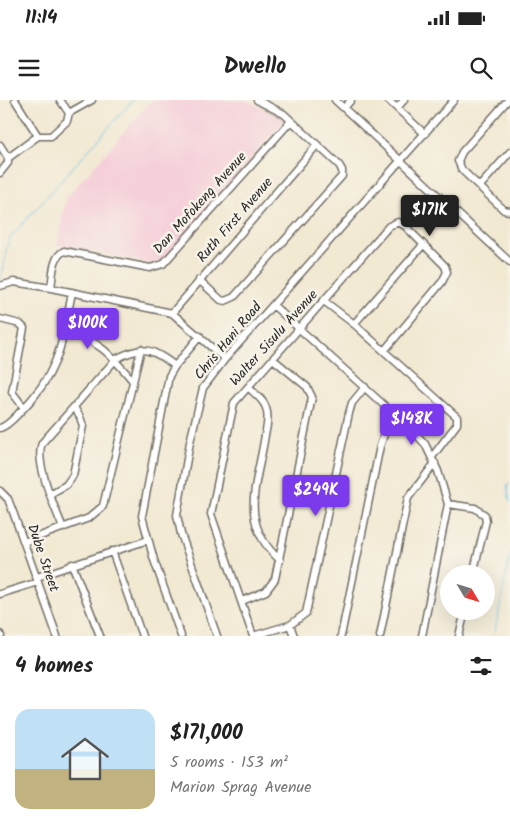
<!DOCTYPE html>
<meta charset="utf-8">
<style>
body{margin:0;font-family:Kalam,sans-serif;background:#f2f2f2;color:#222;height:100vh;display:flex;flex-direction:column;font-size:19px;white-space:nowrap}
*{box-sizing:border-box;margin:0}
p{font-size:16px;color:#767676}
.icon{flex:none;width:28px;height:28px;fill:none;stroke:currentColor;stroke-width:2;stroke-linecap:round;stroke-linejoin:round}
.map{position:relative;height:536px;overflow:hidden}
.panel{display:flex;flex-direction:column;background:#fff;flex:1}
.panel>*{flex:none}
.needle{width:32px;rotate:128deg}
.fabs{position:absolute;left:440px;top:465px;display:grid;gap:10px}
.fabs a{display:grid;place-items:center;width:55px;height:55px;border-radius:50%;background:#fff;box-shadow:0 5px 20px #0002;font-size:25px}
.price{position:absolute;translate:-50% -42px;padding:0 11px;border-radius:5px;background:#7c3aed;color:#fff;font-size:16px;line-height:32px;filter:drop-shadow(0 1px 2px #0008)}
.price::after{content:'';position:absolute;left:50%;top:30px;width:15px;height:11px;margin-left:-8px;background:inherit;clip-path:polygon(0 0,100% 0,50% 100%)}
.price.selected{background:#222;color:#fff}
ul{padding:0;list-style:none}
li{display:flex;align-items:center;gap:15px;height:125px;padding:0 15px}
li span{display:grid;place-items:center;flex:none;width:140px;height:100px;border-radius:15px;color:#555}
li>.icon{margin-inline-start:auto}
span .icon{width:60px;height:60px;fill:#fffc;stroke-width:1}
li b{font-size:21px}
h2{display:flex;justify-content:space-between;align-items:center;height:60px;padding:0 15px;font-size:21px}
.status{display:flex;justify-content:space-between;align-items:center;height:35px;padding:0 25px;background:#fff;direction:ltr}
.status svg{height:14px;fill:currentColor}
header{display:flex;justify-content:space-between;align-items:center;height:65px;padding:0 15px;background:#fff;font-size:22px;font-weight:700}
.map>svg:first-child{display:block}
.built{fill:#f5cfd9}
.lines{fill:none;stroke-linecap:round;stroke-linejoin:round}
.stream{stroke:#68c2e5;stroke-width:1}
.minor-casing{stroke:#716e66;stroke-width:9}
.minor{stroke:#fff;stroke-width:6}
.labels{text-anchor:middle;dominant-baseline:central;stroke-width:5;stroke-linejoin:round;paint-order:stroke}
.street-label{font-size:14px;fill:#2b2b2b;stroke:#f7f3e8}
</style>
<div class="status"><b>11:14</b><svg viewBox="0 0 49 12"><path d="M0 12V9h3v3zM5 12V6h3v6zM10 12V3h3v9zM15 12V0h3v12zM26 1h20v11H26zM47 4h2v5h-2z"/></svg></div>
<header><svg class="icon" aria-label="menu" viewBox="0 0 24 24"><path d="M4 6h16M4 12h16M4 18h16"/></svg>Dwello<svg class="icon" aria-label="search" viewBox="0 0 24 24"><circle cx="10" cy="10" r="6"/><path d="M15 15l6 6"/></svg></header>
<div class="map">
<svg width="510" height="536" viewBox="0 0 510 536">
<rect width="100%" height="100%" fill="#f7f3e8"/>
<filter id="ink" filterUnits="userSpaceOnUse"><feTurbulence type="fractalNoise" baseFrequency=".02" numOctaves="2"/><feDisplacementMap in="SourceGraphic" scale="10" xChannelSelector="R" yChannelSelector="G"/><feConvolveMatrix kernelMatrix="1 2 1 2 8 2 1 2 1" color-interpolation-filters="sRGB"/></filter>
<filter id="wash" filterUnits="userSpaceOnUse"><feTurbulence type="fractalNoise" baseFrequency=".0096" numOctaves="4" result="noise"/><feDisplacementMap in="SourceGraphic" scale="20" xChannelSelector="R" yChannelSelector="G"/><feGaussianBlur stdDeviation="1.12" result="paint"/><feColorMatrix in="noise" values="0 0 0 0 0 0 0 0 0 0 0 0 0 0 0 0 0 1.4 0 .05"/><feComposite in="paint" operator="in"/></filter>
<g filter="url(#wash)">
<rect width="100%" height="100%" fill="#f2e9d3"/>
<path class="built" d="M152,0H245L286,19L159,165L57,145L66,98Z"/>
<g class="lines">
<path class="stream" d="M0,180L9,139L133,0
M510,383L507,386L510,402
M494,536L510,454"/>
</g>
</g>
<g filter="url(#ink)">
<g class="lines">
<g class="minor-casing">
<path id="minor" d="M15,0L38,36
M60,0L69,13
M335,0L510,162
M388,0L425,34
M508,0L462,52L458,61L462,70L504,110L510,111
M344,8L351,0
M397,8L404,0
M69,13L92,0
M0,45L8,58
M0,73L8,63V58L38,36H51L67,21L69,13
M480,86L510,52
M199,180L221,200L225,201L234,197L342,76V70L339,65L284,14L257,0
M0,186L14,182L51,188L172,213L225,259
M51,188C53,176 52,157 64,151L150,168L163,164L291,21
M324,201L354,224L457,317V324L432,357
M274,206L416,334L425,344L438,371L448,404L422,536
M172,213L317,45
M0,219L20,224L24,228L12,292L24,308
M354,224L423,145
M65,231C99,240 111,255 133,281
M249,288C255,294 264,300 266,308C269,316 267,327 265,335C258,383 237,422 280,460
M0,328C8,326 15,317 21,311C59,273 62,244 72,192
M0,391L8,399L13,412L57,536
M50,394L66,385L73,375L83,326L80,317L74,307
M448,404L475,408L485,415L486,421L473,474
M63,428C55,408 34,362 42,343L116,259C142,245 152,248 175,266
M24,442L89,418L103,406L141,249
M112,451L142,536
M72,464L100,536
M37,477L148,440
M0,494L38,482
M242,501L266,491L275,479L312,297L307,287L274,260
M290,525L294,536
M0,534L1,536
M181,536L154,460L142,416L169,276L175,266L200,236
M217,536L181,434L177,415L190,342L203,288L225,259L454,0
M253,536L211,414L234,303L389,126L398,122L405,126L445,166L447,172L442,182L384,251
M253,536L290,525L306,513L349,313L352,303L365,287
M341,536L380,346L386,329L396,316
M380,536L408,398L435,363
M459,536L465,511"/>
</g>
<use href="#minor" class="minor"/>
</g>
</g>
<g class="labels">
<g class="street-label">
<text transform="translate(200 103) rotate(-48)">Dan Mofokeng Avenue</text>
<text transform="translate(235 120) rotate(-49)">Ruth First Avenue</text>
<text transform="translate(274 238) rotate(-48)">Walter Sisulu Avenue</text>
<text transform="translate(228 241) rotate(-50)">Chris Hani Road</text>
<text transform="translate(43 458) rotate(71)">Dube Street</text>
</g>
</g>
</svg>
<div class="fabs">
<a><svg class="needle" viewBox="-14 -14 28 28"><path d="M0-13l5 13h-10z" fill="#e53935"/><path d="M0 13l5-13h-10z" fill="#767676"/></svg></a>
</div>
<b class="price selected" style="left:430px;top:137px">$171K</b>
<b class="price" style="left:88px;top:250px">$100K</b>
<b class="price" style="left:412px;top:346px">$148K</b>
<b class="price" style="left:316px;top:417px">$249K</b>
</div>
<section class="panel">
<h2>4 homes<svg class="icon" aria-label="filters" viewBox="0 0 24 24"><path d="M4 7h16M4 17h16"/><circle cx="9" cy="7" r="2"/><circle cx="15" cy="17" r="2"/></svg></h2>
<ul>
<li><span style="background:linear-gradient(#bfe0f5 60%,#c2b280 0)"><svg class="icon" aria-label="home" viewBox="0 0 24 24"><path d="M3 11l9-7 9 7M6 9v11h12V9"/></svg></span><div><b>$171,000</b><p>5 rooms · 153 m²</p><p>Marion Sprag Avenue</p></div></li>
</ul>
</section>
